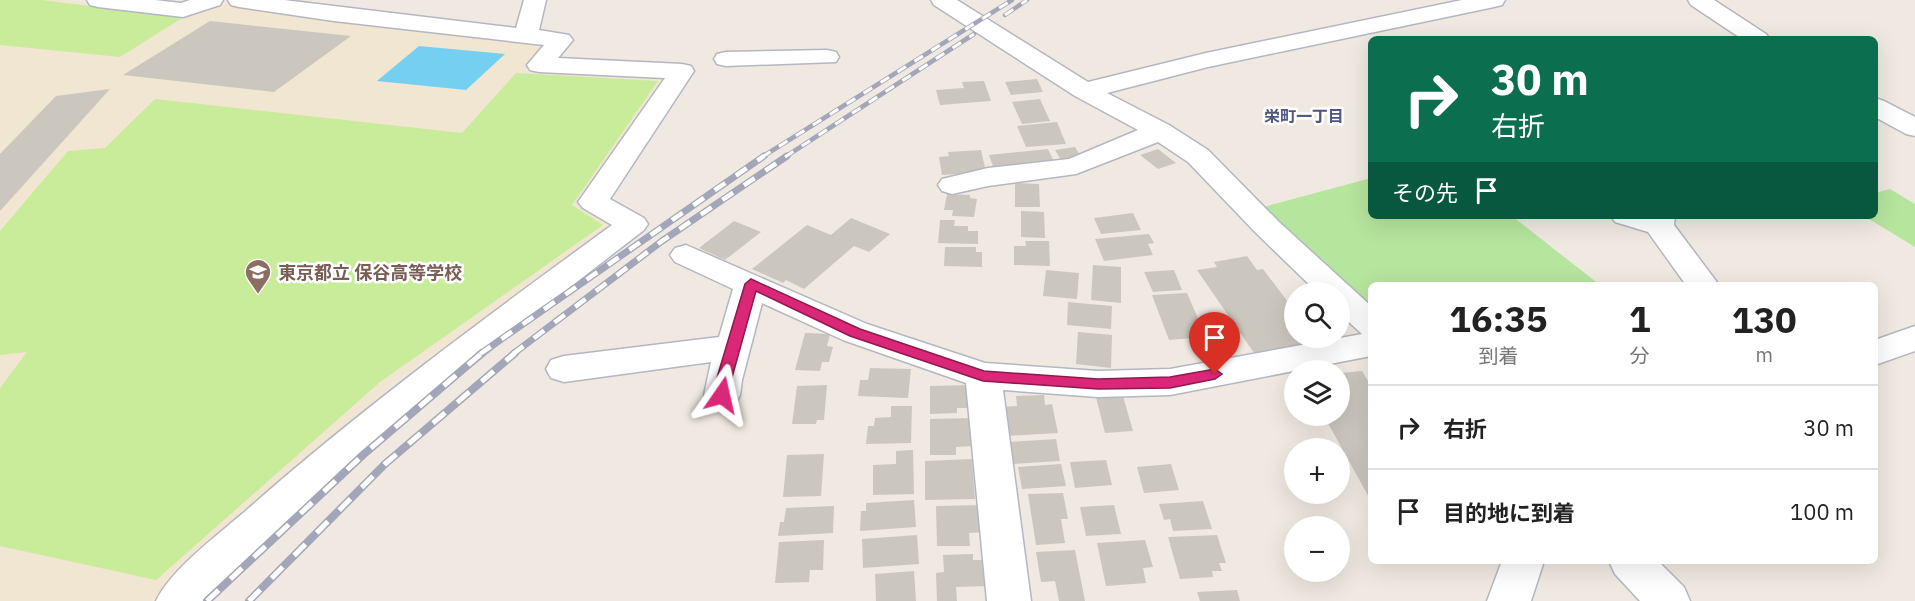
<!DOCTYPE html>
<html lang="ja">
<head>
<meta charset="utf-8">
<style>
	:root { --surface:#fff; --page:#f6f6f6; --text:#222; --muted:#767676; --line:#e0e0e0 }
	body { margin:0; font-family:"IBM Plex Sans","Noto Sans JP",sans-serif; background:var(--page); color:var(--text); height:100vh; display:flex; flex-direction:column; font-size:22px; white-space:nowrap }
	* { box-sizing:border-box; margin:0 }
	p { font-size:20px; color:var(--muted) }
	.icon { flex:none; width:33px; height:33px; fill:none; stroke:currentColor; stroke-width:2; stroke-linecap:round; stroke-linejoin:round }
	.map { position:relative; flex:1; overflow:hidden }
	.panel { position:absolute; left:1368px; top:282px; width:510px; height:282px; display:flex; flex-direction:column; background:var(--surface); border-radius:9px; box-shadow:0 6px 24px #0002 }
	.panel>* { flex:none }
	.banner { position:absolute; left:1368px; top:36px; width:510px; height:183px; border-radius:9px; box-shadow:0 6px 24px #0002; background:#0b6e4f; color:#fff; overflow:hidden }
	.tools { position:absolute; left:1284px; top:282px; display:grid; gap:12px }
	.tools a { display:grid; place-items:center; width:66px; height:66px; border-radius:50%; background:var(--surface); box-shadow:0 6px 24px #0002; font-size:30px }
	.pin { position:absolute; display:grid; place-items:center; width:51px; height:51px; color:#fff; margin:-62px -26px; border-radius:50% 50% 50% 0; rotate:-45deg; box-shadow:0 0 6px #0007 }
	.pin .icon { rotate:45deg }
	.me { position:absolute; width:66px; margin:-33px; rotate:11deg; stroke-linejoin:round; filter:drop-shadow(0 0 4px #0008) }
	.turn { display:flex; align-items:center; gap:21px; height:126px; padding:0 24px; font-size:27px }
	.turn .icon { width:78px; height:78px; stroke-width:2.5 }
	.turn b { display:block; font-size:42px; line-height:51px }
	.then { display:flex; align-items:center; height:57px; padding:0 24px; background:#0003; gap:12px; font-size:22px }
	.eta { display:flex; justify-content:space-evenly; align-items:center; height:102px; text-align:center }
	.eta b { font-size:36px; font-weight:700; line-height:42px }
	ul { padding:0; list-style:none }
	li { display:flex; align-items:center; gap:18px; height:84px; padding:0 24px; border-top:2px solid var(--line) }
	li div { flex:1 }
	li b { display:block; font-size:22px }
	li em { font-style:normal }
	.map>svg:first-child { display:block }
</style>
</head>
<body>
<div class="map">
<svg width="1915" height="601" viewBox="0 0 1915 601">
	<rect width="100%" height="100%" fill="#efe9e1"/>
	<polygon fill="#f0e6d1" points="0,0 65,0 185,15 226,4 518,41 548,43 524,71 670,75 583,204 617,223 391,385 151,601 0,601"/>
	<g fill="#b6e59e">
		<polygon points="1371,178 1371,216 1512,216 1600,285 1371,285 1371,308 1260,208"/>
		<polygon points="1890,189 1915,204 1915,247 1864,216 1875,216 1875,193"/>
	</g>
	<g fill="#c9ec9a">
		<polygon points="0,0 42,0 182,18 120,57 0,45"/>
		<polygon points="516,73 658,81 572,205 603,225 380,382 156,580 0,546 0,388 27,352 0,355 0,231 68,151 105,148 155,99 462,133"/>
	</g>
	<polygon fill="#75cff0" points="419,46 505,54 466,90 377,81"/>
	<g fill="#cbc7bf">
		<polygon points="210,21 351,36 274,92 123,75"/>
		<polygon points="1037,79 1043,92 1011,95 1005,82"/>
		<polygon points="984,81 991,101 940,105 936,90 964,88 962,82"/>
		<polygon points="110,89 0,211 0,154 56,96"/>
		<polygon points="1040,99 1050,121 1022,124 1012,102"/>
		<polygon points="1057,122 1066,144 1026,147 1017,126"/>
		<polygon points="1075,147 1083,160 1063,163 1055,150"/>
		<polygon points="1048,149 1056,166 995,172 989,155"/>
		<polygon points="1158,149 1176,163 1158,169 1140,155"/>
		<polygon points="981,150 986,172 942,175 939,157 949,156 948,152"/>
		<polygon points="1015,183 1039,184 1040,207 1015,207"/>
		<polygon points="947,194 970,195 970,198 977,199 974,217 952,216 953,210 944,210"/>
		<polygon points="1021,211 1044,212 1045,238 1021,237"/>
		<polygon points="1133,213 1141,230 1101,234 1094,218"/>
		<polygon points="851,218 890,234 869,252 854,246 804,289 786,280 783,283 752,269 807,225 831,235"/>
		<polygon points="940,220 955,220 954,226 968,226 968,231 978,231 978,244 938,243"/>
		<polygon points="734,221 761,232 725,260 699,248"/>
		<polygon points="1149,234 1154,243 1148,244 1153,255 1104,261 1095,239"/>
		<polygon points="1025,241 1049,241 1050,266 1014,265 1014,246 1026,246"/>
		<polygon points="945,247 976,247 976,252 982,252 982,267 944,266"/>
		<polygon points="1247,256 1257,270 1263,269 1294,310 1294,338 1306,338 1313,347 1277,354 1273,349 1254,353 1197,270 1217,267 1214,262"/>
		<polygon points="1093,265 1121,267 1121,303 1091,300"/>
		<polygon points="1046,270 1079,273 1077,299 1043,296"/>
		<polygon points="1174,270 1182,290 1153,292 1144,272"/>
		<polygon points="1187,293 1206,337 1169,340 1152,295"/>
		<polygon points="1068,302 1112,306 1111,329 1067,325"/>
		<polygon points="1078,332 1112,335 1111,368 1076,364"/>
		<polygon points="805,333 830,334 827,346 833,347 829,362 822,362 820,371 795,370"/>
		<polygon points="870,368 911,369 908,398 858,396 860,380 868,380"/>
		<polygon points="1362,371 1371,386 1371,501 1324,416 1340,416 1340,373"/>
		<polygon points="827,385 824,420 817,420 816,424 792,424 797,386"/>
		<polygon points="971,385 972,408 957,408 957,413 930,414 930,386"/>
		<polygon points="1044,395 1045,405 1052,404 1058,433 1006,436 1002,407 1017,406 1016,396"/>
		<polygon points="1123,396 1133,431 1105,433 1096,397"/>
		<polygon points="891,406 912,406 911,443 866,444 868,426 874,426 875,418 891,417"/>
		<polygon points="971,418 973,446 956,447 956,455 930,455 930,419"/>
		<polygon points="1056,439 1060,461 1012,464 1009,442"/>
		<polygon points="913,450 914,494 873,495 873,465 896,464 896,451"/>
		<polygon points="824,454 821,496 783,497 787,455"/>
		<polygon points="972,459 975,499 925,500 925,461"/>
		<polygon points="1106,460 1112,485 1075,488 1070,462"/>
		<polygon points="1061,464 1066,486 1022,489 1018,467"/>
		<polygon points="1171,464 1179,490 1144,493 1137,467"/>
		<polygon points="1063,493 1068,519 1061,519 1065,543 1036,545 1028,494"/>
		<polygon points="914,500 916,527 860,531 861,511 866,511 866,503"/>
		<polygon points="1203,501 1212,529 1173,531 1170,519 1164,520 1159,504"/>
		<polygon points="984,505 986,532 969,533 970,546 937,546 936,506"/>
		<polygon points="1114,505 1121,534 1086,536 1080,507"/>
		<polygon points="834,506 833,533 778,536 780,522 784,522 786,508"/>
		<polygon points="917,535 919,564 863,568 862,539"/>
		<polygon points="1217,535 1226,563 1219,563 1222,571 1212,571 1213,577 1180,579 1168,537"/>
		<polygon points="824,540 823,570 810,570 809,582 775,583 779,542"/>
		<polygon points="1145,540 1153,567 1143,568 1146,583 1106,586 1097,543"/>
		<polygon points="1075,550 1085,601 1059,601 1055,581 1041,582 1036,552"/>
		<polygon points="973,554 973,560 986,560 988,586 956,587 957,601 937,601 936,573 944,572 943,555"/>
		<polygon points="914,571 916,601 876,601 875,574"/>
		<polygon points="1237,590 1240,601 1200,601 1197,592"/>
	</g>
	<g fill="none" stroke-linecap="round" stroke-linejoin="round">
		<g stroke="#b4b7c1" stroke-width="3">
			<g id="minor">
				<polygon points="87,0 155,0 181,3 190,0 223,0 220,5 183,17 98,7 90,5"/>
				<path d="M228,0H284L516,28L524,0H546L539,30L569,35L573,40L558,58L682,64L691,66L694,71L610,199L644,218L648,224L644,230C492,347 341,464 207,601H156C170,571 216,536 242,514C359,410 486,317 612,225L583,208L578,202L665,78L539,72L530,70L527,65L544,45L334,21L239,7L231,5Z"/>
				<polygon points="931,0 957,0 1088,82 1206,53 1462,0 1505,0 1502,5 1494,7 1208,67 1107,93 1169,125 1208,150 1279,222 1371,306 1371,356 1170,395 1098,397 1003,390 1031,601 987,601 966,383 843,340 762,303 742,380 740,395 735,404 722,408 709,404 704,395 711,362 564,382 551,378 546,369 551,360 564,356 719,337 733,289 675,262 670,255 675,248 686,245 867,324 985,363 1098,371 1170,369 1362,334 1340,314 1340,292 1317,292 1257,234 1188,162 1158,142 1076,174 988,186 952,194 942,191 938,185 942,179 988,168 1069,159 1138,130 1075,96 934,5"/>
				<polygon points="1688,0 1714,0 1766,34 1770,39 1742,39 1691,5"/>
				<polygon points="827,50 836,52 839,57 836,62 726,66 717,64 714,59 717,54 726,52"/>
				<polygon points="1875,98 1884,101 1915,117 1915,136 1906,134 1875,117"/>
				<polygon points="1611,216 1675,216 1674,225 1719,285 1686,285 1648,232 1615,222"/>
				<polygon points="1915,326 1915,351 1875,365 1875,340"/>
				<polygon points="1502,561 1544,561 1531,601 1487,601"/>
				<polygon points="1609,561 1658,561 1684,587 1690,601 1640,601 1615,574"/>
			</g>
		</g>
		<use href="#minor" fill="#fff" fill-rule="evenodd"/>
		<g stroke="#a3a6b8" stroke-width="4.5">
			<g id="rail-far2">
				<polyline points="1005,15 1027,0"/>
				<polyline points="762,157 1012,0"/>
				<polyline points="785,157 974,34"/>
			</g>
		</g>
		<g stroke="#a3a6b8" stroke-width="7">
			<g id="rail-far1">
				<polyline points="480,354 764,156"/>
				<polyline points="513,354 662,241 787,156"/>
			</g>
		</g>
		<g stroke="#a3a6b8" stroke-width="8">
			<g id="rail">
				<polyline points="207,601 364,454 482,353"/>
				<polyline points="249,601 385,464 515,353"/>
			</g>
		</g>
		<use href="#rail-far2" stroke="#fff" stroke-width="3" stroke-dasharray="10" stroke-linecap="butt"/>
		<use href="#rail-far1" stroke="#fff" stroke-width="4.5" stroke-dasharray="13" stroke-linecap="butt"/>
		<use href="#rail" stroke="#fff" stroke-width="5" stroke-dasharray="16" stroke-linecap="butt"/>
	</g>
	<polygon fill="#db2777" stroke="#8e194d" stroke-width="1.5" points="751,279 860,329 984,371 1098,379 1170,377 1215,369 1222,374 1215,379 1170,388 1098,389 983,381 850,336 756,291 731,381 727,399 717,399 714,395 716,381 745,284"/>
	<defs>
		<g id="school-pin" transform="scale(1.35)"><path d="M0 17L-7.5 6A9.5 9.5 0 1 1 7.5 6Z" fill="#8d6e63" stroke="#fff"/><path d="M0-5L7-2L0 1L-7-2ZM-4 1L0 2.5L4 1V4Q0 6-4 4Z" fill="#fff"/></g>
	</defs>
	<g fill-rule="evenodd">
		<use href="#school-pin" x="258" y="272"/>
	</g>
	<g text-anchor="middle" dominant-baseline="central" stroke-width="5" stroke-linejoin="round" paint-order="stroke">
		<g font-size="16" font-weight="bold" fill="#4d5680" stroke="#fff">
			<text x="1304" y="116">栄町一丁目</text>
		</g>
		<g font-size="18" font-weight="bold" fill="#785e54" stroke="#fff" text-anchor="start">
			<text x="278" y="272">東京都立 保谷高等学校</text>
		</g>
	</g>
</svg>
<div class="tools">
<a><svg class="icon" aria-label="search" viewBox="0 0 24 24"><circle cx="10" cy="10" r="6"/><path d="M15 15l6 6"/></svg></a>
<a><svg class="icon" aria-label="layers" viewBox="0 0 24 24"><path d="M12 4l9 5-9 5-9-5zM3 14l9 5 9-5"/></svg></a>
<a>+</a>
<a>−</a>
</div>
<div class="pin" style="left:1215px;top:374px;background:#d93025"><svg class="icon" aria-label="arrive" viewBox="0 0 24 24"><path d="M6 21V4h12l-3 4 3 4H6"/></svg></div>
<svg class="me" style="left:722px;top:395px" viewBox="-20 -20 40 40"><path d="M0-17L14 15 0 8-14 15z" fill="#db2777" stroke="#fff" stroke-width="4"/></svg>
<div class="banner">
<div class="turn"><svg class="icon" aria-label="right" viewBox="0 0 24 24"><path d="M7 20v-9h11M14 6l5 5-5 5"/></svg><div><b>30 m</b>右折</div></div>
<div class="then">その先<svg class="icon" aria-label="arrive" viewBox="0 0 24 24"><path d="M6 21V4h12l-3 4 3 4H6"/></svg></div>
</div>
<section class="panel">
<div class="eta">
<div><b>16:35</b><p>到着</p></div>
<div><b>1</b><p>分</p></div>
<div><b>130</b><p>m</p></div>
</div>
<ul>
<li><svg class="icon" aria-label="right" viewBox="0 0 24 24"><path d="M7 20v-9h11M14 6l5 5-5 5"/></svg><div><b>右折</b></div><em>30 m</em></li>
<li><svg class="icon" aria-label="arrive" viewBox="0 0 24 24"><path d="M6 21V4h12l-3 4 3 4H6"/></svg><div><b>目的地に到着</b></div><em>100 m</em></li>
</ul>
</section>
</div>
</body>
</html>
